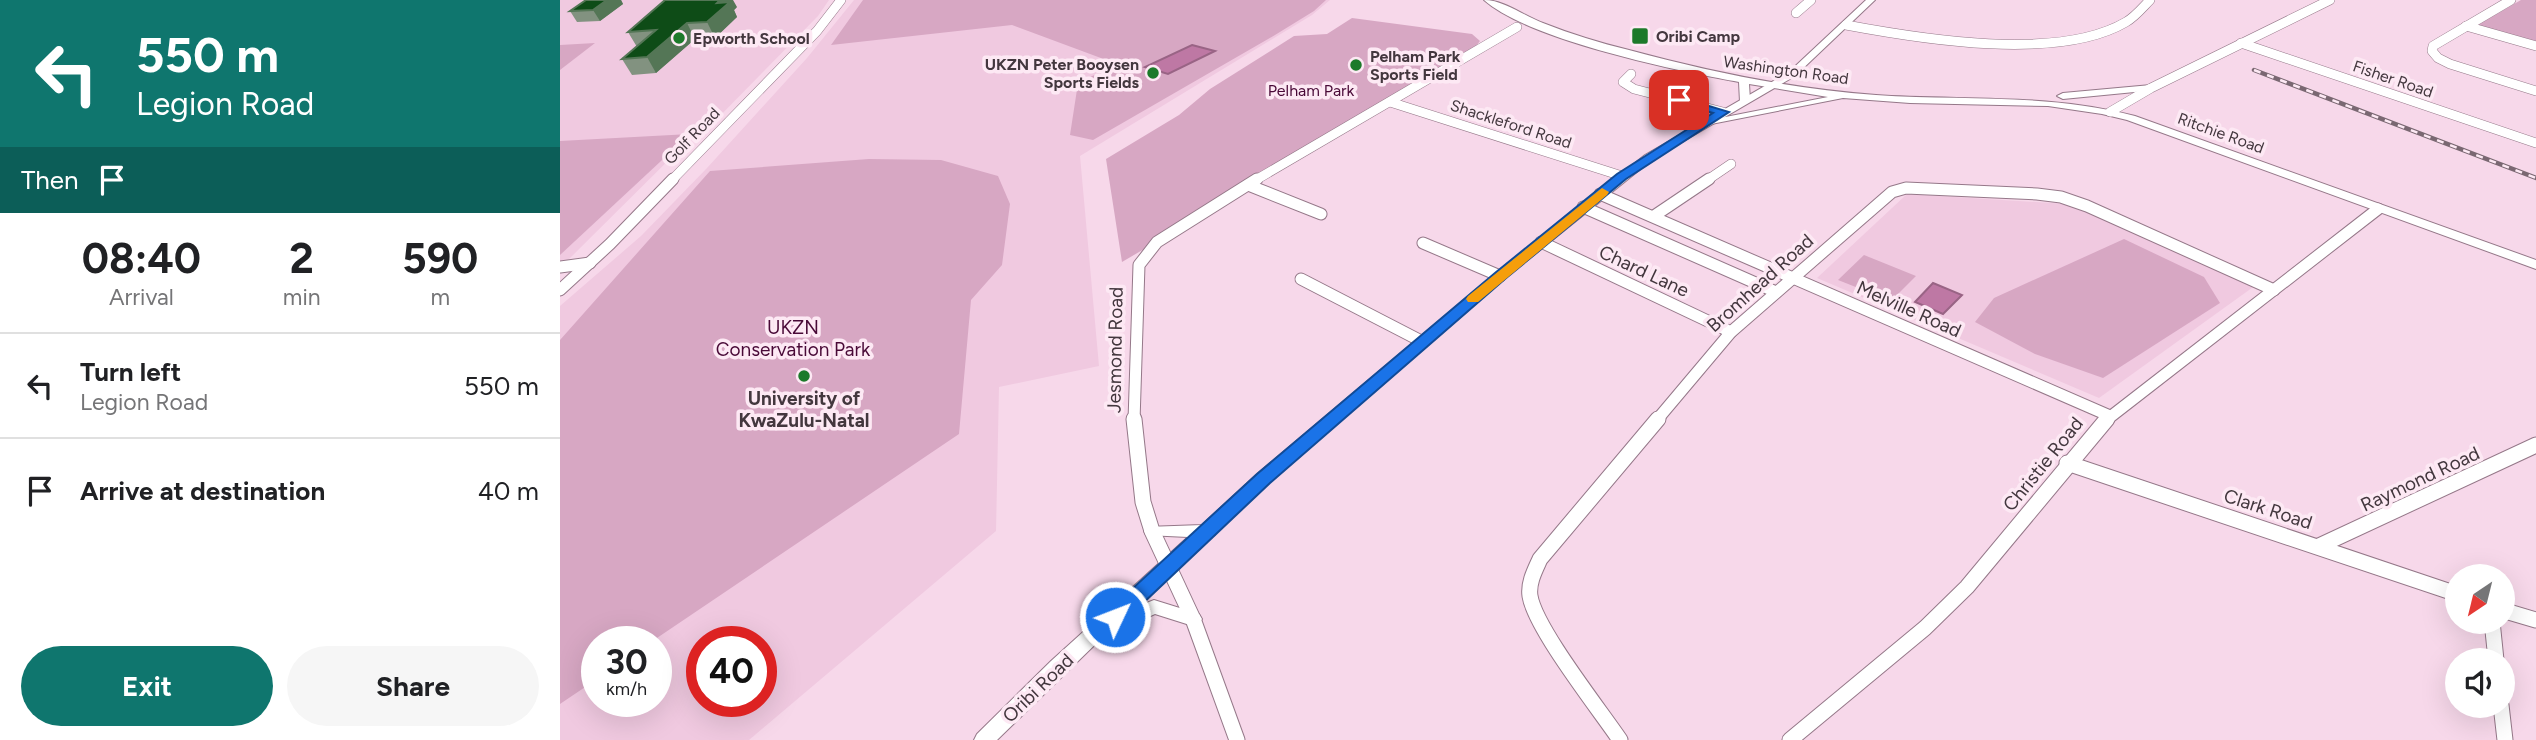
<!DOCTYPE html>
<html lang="en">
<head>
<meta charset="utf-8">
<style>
	:root { --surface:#fff; --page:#f6f6f6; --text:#202124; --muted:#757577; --line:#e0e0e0; --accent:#0f766e }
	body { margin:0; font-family:Figtree,sans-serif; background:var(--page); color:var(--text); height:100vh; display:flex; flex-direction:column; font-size:26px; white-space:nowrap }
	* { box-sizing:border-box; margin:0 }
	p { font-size:23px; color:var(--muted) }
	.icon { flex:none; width:38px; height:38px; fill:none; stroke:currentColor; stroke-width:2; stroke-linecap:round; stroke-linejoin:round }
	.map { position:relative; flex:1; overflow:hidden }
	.sheet { display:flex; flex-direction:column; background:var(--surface); width:560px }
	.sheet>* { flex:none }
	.guide { background:#0f766e; color:#fff; overflow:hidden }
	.needle { width:46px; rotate:215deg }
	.tools { position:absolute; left:1885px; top:564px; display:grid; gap:14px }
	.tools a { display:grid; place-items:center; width:70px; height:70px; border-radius:50%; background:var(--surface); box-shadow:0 7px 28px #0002; font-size:35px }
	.speed { position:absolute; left:21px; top:626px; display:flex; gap:14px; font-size:35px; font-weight:700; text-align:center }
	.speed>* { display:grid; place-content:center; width:91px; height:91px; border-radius:50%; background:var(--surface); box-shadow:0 7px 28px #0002; line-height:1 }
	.speed small { font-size:18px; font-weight:400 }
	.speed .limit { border:10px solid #d22; background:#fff; color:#111 }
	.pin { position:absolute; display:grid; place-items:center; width:60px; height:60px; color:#fff; margin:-30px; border-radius:14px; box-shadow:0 4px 10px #0006 }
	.me { position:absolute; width:77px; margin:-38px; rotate:47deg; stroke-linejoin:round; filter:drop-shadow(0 0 5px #0008) }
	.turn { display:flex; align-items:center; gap:24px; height:147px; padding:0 21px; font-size:32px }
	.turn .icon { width:91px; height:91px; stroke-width:2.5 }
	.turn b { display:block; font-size:49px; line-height:60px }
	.then { display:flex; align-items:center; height:66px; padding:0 21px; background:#0003; gap:14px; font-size:26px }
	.eta { display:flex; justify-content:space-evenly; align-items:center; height:119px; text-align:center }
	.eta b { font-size:42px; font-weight:700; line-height:49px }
	.primary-button { display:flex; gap:14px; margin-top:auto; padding:14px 21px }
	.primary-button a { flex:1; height:80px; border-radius:42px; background:var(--accent); color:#fff; font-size:28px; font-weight:700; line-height:80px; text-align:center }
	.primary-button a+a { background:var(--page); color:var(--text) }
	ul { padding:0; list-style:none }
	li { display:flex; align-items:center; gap:21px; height:105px; padding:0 21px; border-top:2px solid var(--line) }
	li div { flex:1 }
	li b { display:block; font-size:26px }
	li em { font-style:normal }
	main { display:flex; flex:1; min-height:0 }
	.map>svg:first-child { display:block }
</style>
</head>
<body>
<main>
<section class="sheet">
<div class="guide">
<div class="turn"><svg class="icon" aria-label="left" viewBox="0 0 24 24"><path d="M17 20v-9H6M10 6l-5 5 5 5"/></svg><div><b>550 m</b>Legion Road</div></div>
<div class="then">Then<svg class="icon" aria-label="arrive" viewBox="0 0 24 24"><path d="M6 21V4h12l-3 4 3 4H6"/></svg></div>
</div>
<div class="eta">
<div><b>08:40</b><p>Arrival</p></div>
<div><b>2</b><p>min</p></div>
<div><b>590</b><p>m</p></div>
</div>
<ul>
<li><svg class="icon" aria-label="left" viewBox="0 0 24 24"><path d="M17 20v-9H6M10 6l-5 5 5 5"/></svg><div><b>Turn left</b><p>Legion Road</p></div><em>550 m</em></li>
<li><svg class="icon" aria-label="arrive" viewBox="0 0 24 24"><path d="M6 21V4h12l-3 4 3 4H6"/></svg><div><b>Arrive at destination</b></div><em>40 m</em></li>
</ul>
<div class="primary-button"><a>Exit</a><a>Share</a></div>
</section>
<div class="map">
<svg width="1976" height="740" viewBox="0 0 1976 740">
	<rect width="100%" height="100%" fill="#f7d8ea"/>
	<g fill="#f0c9e0" fill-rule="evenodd">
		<polygon points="0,0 269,0 258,16 153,123 145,124 7,261 0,262"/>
		<path d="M294,0H770L752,15L520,156L539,366L439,387L436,531L189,740H0V306L81,236L147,168L247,58ZM37,642H96V702H37ZM142,642H201V702H142Z"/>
		<polygon points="1347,194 1507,204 1696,285 1539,398 1257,278"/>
	</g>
	<g fill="#d7a7c3">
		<polygon points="303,0 766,0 754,11 715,35 533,140 510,135 518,83 557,64 452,25 271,45"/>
		<polygon points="1961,0 1976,0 1976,44 1917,25"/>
		<polygon points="792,18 912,34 920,41 903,62 562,262 546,159 619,115 650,89 734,36 767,34"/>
		<polygon points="35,43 0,70 0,45"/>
		<polygon points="130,134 0,255 0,141"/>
		<polygon points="309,159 381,160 438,176 450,204 442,265 411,300 399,434 91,642 37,642 37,679 0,704 0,340 150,171"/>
		<polygon points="1564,239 1644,277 1660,303 1543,378 1475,354 1415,322 1434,298"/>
		<polygon points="1304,255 1356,276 1331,301 1278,280"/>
	</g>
	<g fill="#be78a4" stroke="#996485" stroke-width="2">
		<polygon points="632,45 655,51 608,74 585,67"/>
		<polygon points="1373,283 1402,295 1383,314 1355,302"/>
	</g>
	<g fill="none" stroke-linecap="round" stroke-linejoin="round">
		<g stroke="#957889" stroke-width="10">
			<g id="minor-far2">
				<polyline points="1951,0 1873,46 1872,51 1878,58 1890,64 1976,91"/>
				<polyline points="1236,13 1251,0"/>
				<path d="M1286,25C1361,39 1498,62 1566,22C1575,17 1583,7 1590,0"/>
				<polyline points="1906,26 1976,46"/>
				<polyline points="1681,43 1976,143"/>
				<polyline points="1071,74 1063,82 1074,89 1163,112"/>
				<polyline points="830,102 1062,176"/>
				<polyline points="1550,112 1591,88 1770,0"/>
				<polyline points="111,181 257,31 281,0"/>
				<polyline points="694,181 957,27"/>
				<polyline points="1146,181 1171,164"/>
			</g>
		</g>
		<g stroke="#957889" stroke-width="13">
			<g id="minor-far1">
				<polyline points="688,185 761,214"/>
				<polyline points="1040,194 1550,416"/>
				<polyline points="1023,207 1216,292"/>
				<polyline points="1094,216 1149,179"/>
				<polyline points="981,242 1171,332"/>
				<polyline points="863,243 940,276"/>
				<polyline points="0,267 30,263"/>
				<polyline points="741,279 863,342"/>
				<polyline points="0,290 50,244 113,179"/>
				<polyline points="574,421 579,265 597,242 697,179"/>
				<polyline points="1096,421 1171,332 1332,192 1346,188 1477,194 1501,197 1527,206 1714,290"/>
				<polyline points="1545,421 1818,209"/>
			</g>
		</g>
		<g stroke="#957889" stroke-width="17">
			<g id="minor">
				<polyline points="574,419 583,502 592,531 633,619 677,740"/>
				<polyline points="1507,463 1897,594"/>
				<polyline points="1759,546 1976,445"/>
				<polyline points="1942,610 1976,620"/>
				<polyline points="1932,621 1936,660"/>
				<polyline points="1941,705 1945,740"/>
				<path d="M1060,740C1039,709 975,628 970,596C968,583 975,570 980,559L1098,419"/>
				<polyline points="1230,740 1365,628 1407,587 1547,419"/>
			</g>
		</g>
		<g stroke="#957889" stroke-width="2">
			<polygon id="tertiary" points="1306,0 1315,0 1235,76 1093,159 944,279 709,482 657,530 655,535 650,537 574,608 594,600 639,614 642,619 639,624 633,626 595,614 559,630 549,631 437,740 414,740 417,734 491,661 628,537 586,535 584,531 586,527 642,525 697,474 936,273 1085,155 1229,72"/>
		</g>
		<g stroke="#957889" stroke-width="2">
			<g id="secondary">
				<path d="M924,0C944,0 964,16 983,23C1011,34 1040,43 1069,50C1150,72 1232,89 1316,95C1403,101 1489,93 1575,116L1976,260V269L1567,120L1542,114L1488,106L1350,103L1283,98L1141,126V122L1145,121L1268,97L1189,84L1190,100L1180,102L1179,82C1117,71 969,40 924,0Z"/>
				<polygon points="1591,85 1595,86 1595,90 1503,99 1497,96 1503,93"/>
			</g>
		</g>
		<use href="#minor-far2" stroke="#fff" stroke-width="9"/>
		<use href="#minor-far1" stroke="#fff" stroke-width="11"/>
		<use href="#minor" stroke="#fff" stroke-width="15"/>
		<use href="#tertiary" fill="#fff" fill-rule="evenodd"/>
		<use href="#secondary" fill="#fff" fill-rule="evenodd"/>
		<g stroke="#7a6872" stroke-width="4.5">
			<polyline id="rail" points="1694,70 1976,178"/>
		</g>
		<use href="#rail" stroke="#fde9f4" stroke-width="2.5" stroke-dasharray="7" stroke-linecap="butt"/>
	</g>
	<g fill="#829280">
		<polygon points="26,0 61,0 63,4 40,21 17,22 10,11"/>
		<polygon points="177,7 174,10 177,17 155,38 135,39 96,73 72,75 62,59 77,47 68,32"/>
	</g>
	<g fill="#547656">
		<polygon points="47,0 61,0 63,4 40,21 33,10"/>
		<polygon points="160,0 173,0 177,7 174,10 177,17 155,38 147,22 157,3"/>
		<polygon points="127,23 135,39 96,73 87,57"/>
	</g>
	<g fill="#0e4c17" stroke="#547656" stroke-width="2">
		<polygon points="26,0 47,0 33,10 10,11"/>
		<polygon points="105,0 160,0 157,3 170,2 147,22 127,23 87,57 62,59 96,30 68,32"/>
	</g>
	<polygon fill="#1a73e8" stroke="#114b97" stroke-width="2" points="1119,97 1169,112 1066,179 945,279 710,483 562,623 555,625 548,623 545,617 548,611 697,474 935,273 1057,174 1153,113 1115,103 1115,98"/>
	<polygon fill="#f59e0b" points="1042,188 1049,192 1047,195 918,302 908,302 906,299 908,296"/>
	<g fill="#1c7a2a" stroke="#fde9f4" stroke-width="2.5">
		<rect x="1071" y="27" width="18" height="18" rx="3.5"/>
		<circle cx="119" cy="38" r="7"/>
		<circle cx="796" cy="65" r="7"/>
		<circle cx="593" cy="73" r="7"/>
		<circle cx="244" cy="376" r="7"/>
	</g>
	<g text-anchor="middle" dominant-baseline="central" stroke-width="7" stroke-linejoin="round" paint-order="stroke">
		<g font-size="16" font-weight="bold" fill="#43373e" stroke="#fde9f4" text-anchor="start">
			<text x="1096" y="36">Oribi Camp</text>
			<text x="133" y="38">Epworth School</text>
			<text x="810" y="56">Pelham Park<tspan x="810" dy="18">Sports Field</tspan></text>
			<text x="579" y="64" text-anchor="end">UKZN Peter Booysen<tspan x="579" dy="18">Sports Fields</tspan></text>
		</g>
		<g font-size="16" fill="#43373e" stroke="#fde9f4">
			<text transform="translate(1226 70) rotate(8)">Washington Road</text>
			<text transform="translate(1833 79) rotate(19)">Fisher Road</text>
			<text transform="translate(951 124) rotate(18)">Shackleford Road</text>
			<text transform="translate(1661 133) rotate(20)">Ritchie Road</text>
			<text transform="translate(132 136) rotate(-46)">Golf Road</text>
		</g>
		<g font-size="16" fill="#490937" stroke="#fde9f4">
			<text x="751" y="90">Pelham Park</text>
		</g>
		<g font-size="19" fill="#43373e" stroke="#fde9f4">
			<text transform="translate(1084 271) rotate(25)">Chard Lane</text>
			<text transform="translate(1200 283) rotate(-42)">Bromhead Road</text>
			<text transform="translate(1349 309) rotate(24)">Melville Road</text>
			<text transform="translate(555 350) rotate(-89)">Jesmond Road</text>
			<text transform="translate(1483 464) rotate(-51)">Christie Road</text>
			<text transform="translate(1860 479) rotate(-25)">Raymond Road</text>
			<text transform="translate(1708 509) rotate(18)">Clark Road</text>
			<text transform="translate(478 688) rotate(-44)">Oribi Road</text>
		</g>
		<g font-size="19" fill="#490937" stroke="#fde9f4">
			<text x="233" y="327">UKZN<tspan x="233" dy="22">Conservation Park</tspan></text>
		</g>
		<g font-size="19" font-weight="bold" fill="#43373e" stroke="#fde9f4">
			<text x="244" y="398">University of<tspan x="244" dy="22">KwaZulu-Natal</tspan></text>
		</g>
	</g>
</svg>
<div class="tools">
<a><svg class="needle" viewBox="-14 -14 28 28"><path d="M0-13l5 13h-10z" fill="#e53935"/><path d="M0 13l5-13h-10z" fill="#757577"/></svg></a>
<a><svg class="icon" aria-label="sound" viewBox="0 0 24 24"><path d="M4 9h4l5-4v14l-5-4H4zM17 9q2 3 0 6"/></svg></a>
</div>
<div class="speed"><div>30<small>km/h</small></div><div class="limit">40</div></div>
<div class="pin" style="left:1119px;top:100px;background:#d93025"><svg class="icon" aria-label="arrive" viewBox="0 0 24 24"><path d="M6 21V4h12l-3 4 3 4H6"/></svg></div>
<svg class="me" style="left:555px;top:617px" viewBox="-20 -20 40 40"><circle r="17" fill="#1a73e8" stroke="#fff" stroke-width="3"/><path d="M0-11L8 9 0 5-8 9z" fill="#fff"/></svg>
</div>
</main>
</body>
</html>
